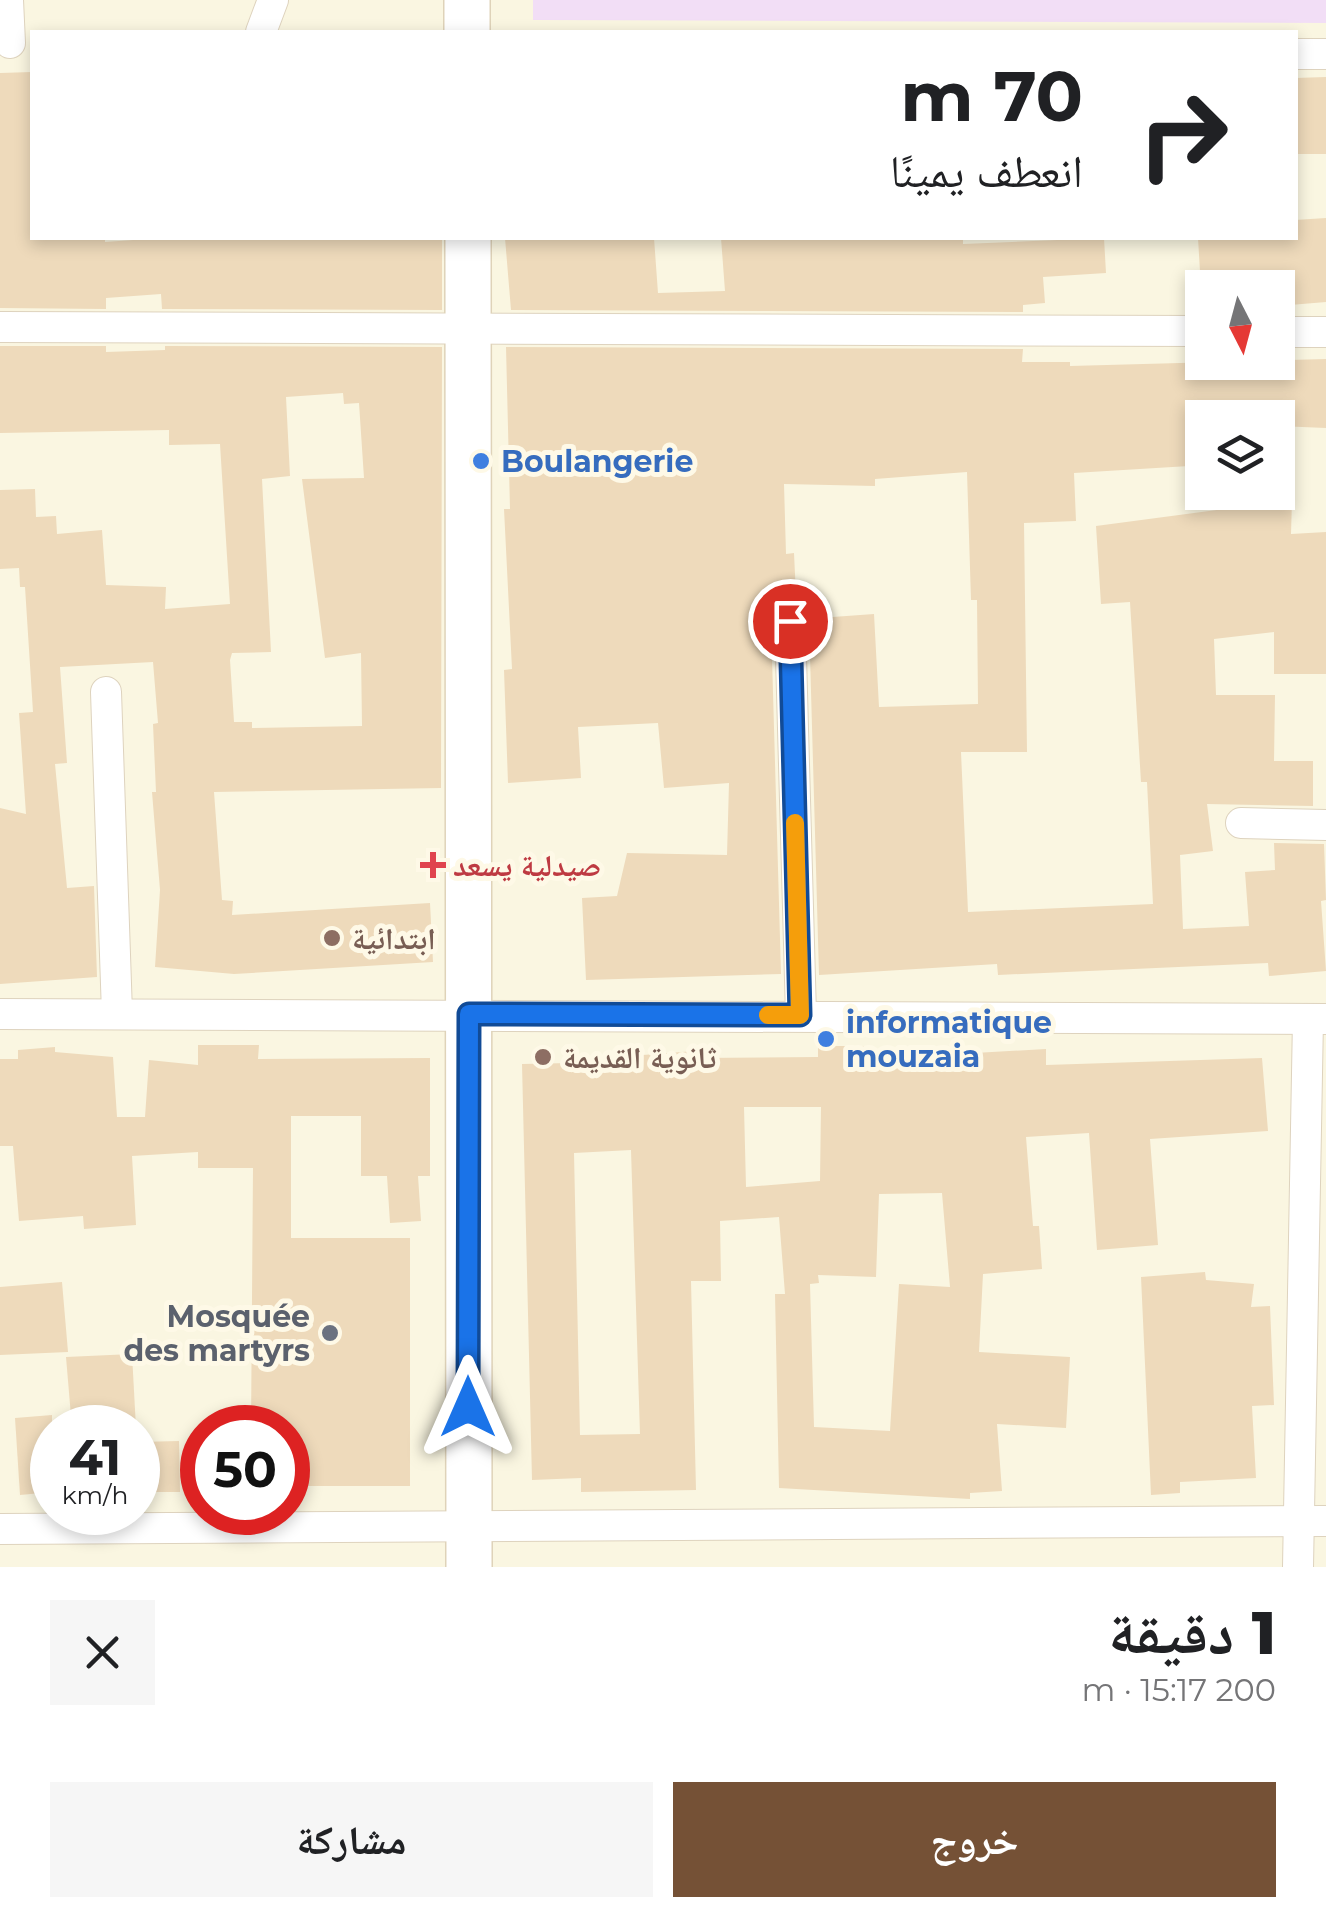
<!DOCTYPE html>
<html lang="ar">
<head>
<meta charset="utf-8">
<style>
	:root { --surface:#fff; --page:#f6f6f6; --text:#202124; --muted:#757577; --accent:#755136 }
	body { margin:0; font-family:Montserrat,"Noto Naskh Arabic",sans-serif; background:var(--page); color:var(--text); direction:rtl; height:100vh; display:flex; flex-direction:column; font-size:38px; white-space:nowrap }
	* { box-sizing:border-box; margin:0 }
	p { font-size:32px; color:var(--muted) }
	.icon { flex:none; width:55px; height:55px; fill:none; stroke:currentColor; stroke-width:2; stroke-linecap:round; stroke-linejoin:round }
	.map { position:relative; height:1567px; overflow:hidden; direction:ltr }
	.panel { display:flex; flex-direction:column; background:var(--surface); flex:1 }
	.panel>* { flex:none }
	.hud { position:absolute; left:30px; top:30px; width:1268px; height:210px; border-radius:0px; box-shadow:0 5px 15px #0003; direction:rtl; background:#fff; color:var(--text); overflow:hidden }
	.needle { width:65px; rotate:174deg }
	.fabs { position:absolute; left:1185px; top:270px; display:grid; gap:20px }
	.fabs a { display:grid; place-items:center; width:110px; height:110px; border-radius:0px; background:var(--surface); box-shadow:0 5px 15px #0003; font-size:50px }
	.speed { position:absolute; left:30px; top:1405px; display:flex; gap:20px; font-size:50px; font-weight:700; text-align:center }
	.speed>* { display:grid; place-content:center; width:130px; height:130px; border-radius:50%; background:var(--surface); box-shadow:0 5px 15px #0003; line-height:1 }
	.speed small { font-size:25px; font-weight:400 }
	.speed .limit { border:15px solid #d22; background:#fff; color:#111 }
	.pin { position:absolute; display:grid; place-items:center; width:85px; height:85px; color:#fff; margin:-42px; border:5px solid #fff; border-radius:50%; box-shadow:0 2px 10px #0007 }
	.me { position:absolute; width:110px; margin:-55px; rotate:0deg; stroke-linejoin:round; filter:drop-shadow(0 0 8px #0008) }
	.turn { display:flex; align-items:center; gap:35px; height:210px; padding:0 50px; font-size:45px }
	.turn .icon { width:130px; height:130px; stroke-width:2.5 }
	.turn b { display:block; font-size:70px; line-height:85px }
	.round { display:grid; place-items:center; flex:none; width:105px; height:105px; border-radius:0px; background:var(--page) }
	.headline { display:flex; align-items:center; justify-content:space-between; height:170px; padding:0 50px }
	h1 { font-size:60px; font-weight:800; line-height:75px }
	.button { display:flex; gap:20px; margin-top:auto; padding:20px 50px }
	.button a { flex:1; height:115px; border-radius:0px; background:var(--accent); color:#fff; font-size:40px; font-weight:800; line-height:115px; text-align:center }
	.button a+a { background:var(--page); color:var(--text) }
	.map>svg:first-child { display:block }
</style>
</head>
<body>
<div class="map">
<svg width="1326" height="1567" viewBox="0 0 1326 1567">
	<rect width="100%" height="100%" fill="#faf6e1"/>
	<polygon fill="#f2def6" points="533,0 1326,0 1326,23 533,20"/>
	<g fill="#eedabb" fill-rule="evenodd">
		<polygon points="32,72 32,238 105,239 105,242 161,238 442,238 442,310 162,309 161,294 106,298 106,309 0,308 0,73"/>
		<polygon points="1326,77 1326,154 1295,154 1295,78"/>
		<polygon points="1326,218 1326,302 1278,306 1278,288 1201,288 1198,238 1295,238 1295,220"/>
		<polygon points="505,238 654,238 658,293 725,291 721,238 963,238 963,244 1104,238 1106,273 1043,277 1045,303 1023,305 1023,312 511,310"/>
		<path d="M0,346H106V352L165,350V346L442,347L441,788L214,792L222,900L233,901L232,915L430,903L433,962L234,974L155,967L160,890L152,792H156L153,724L158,723L153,662L60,667L67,763L55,764L67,888L94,886L97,977L0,984V808L26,814L19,713L33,712L25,587H20L19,568L0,569V490L35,489L36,517L56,516L57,534L102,530L106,585L166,587L165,609L230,604L220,444L169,445V430L0,433ZM343,393L344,404L359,403L364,478L302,479L325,658L361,653L362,726L252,728V722H234L230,660L232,653L271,652L262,479L290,476L286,397Z"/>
		<path d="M506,347L1023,349L1022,362H1070V366L1326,359V428L1278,426V418H1250L1249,401L1186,404L1189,466L1074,473L1076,521L1024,523L1027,752H961L968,912L1153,904L1147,782H1141L1130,602L1101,604L1096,526L1292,500L1291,534L1326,532V674H1274V632L1214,639L1216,695H1275L1274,761H1313V806L1207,804L1213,851L1180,855L1183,929L1249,926L1245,872L1275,870L1274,843L1324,844L1326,900L1321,901L1326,971L1269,976L1268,963L998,975L997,964L819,975L809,620L805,610L790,602L779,606L771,622L781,974L586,980L582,898L617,896L627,853L727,855L729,783L664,788L658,723L578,727L581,778L508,783L504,670L512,669L504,509H510ZM967,472L971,600H977L978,704L879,707L874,614L819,618L817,595L796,596L794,553L786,554L784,484L875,486V479Z"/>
		<polygon points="198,1045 259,1045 258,1059 430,1058 430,1176 418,1176 421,1221 390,1223 387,1176 361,1176 361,1116 291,1116 291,1238 410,1238 410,1486 288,1486 288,1428 251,1428 253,1168 198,1168 198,1152 132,1156 136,1225 84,1229 83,1216 19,1221 13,1146 0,1146 0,1059 18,1059 18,1050 55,1047 55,1052 113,1057 117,1117 145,1117 149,1060 198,1065"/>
		<path d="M818,1046H865V1061L958,1060L957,1054L1046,1049V1065L1262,1058L1268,1131L1150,1139L1158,1245L1097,1250L1089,1133L1026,1137L1033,1226H1039L1042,1269L983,1274L979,1352L1070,1357L1066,1428L997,1424L1002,1491L970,1493V1499L779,1488L775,1294H785L779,1217L720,1221L721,1281H691L696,1490L581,1492V1478L532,1480L522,1064L618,1062L617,1057L695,1051L696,1058L818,1057ZM744,1107H821L820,1181L746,1187ZM631,1150L640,1434L580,1435L574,1153ZM942,1193L950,1287L899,1284L890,1431L814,1427L810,1284L819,1283L818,1275L876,1277L879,1194Z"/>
		<polygon points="1205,1272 1206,1280 1254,1284 1251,1307 1270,1306 1274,1405 1252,1406 1256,1478 1180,1482 1180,1493 1151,1495 1141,1277"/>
		<polygon points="62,1282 68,1352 0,1355 0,1287"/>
		<polygon points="132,1354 136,1428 72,1428 66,1357"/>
		<polygon points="52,1415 52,1492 20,1495 15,1418"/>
		<polygon points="179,1441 180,1492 144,1492 144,1484 138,1484 138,1442"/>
	</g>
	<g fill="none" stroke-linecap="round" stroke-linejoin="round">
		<g stroke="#ded3be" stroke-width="32">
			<g id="minor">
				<polyline points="8,0 10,43"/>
				<polyline points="261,32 273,0"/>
				<polyline points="1295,54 1326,54"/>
				<polyline points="0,327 1202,331"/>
				<polyline points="1278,332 1326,332"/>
				<polyline points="790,621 801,1015"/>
				<polyline points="106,692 117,1013"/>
				<polyline points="1241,823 1326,825"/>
				<polyline points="0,1014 1326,1019"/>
				<polyline points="0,1529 1326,1521"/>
				<polyline points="1298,1567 1308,1019"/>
			</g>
		</g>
		<g stroke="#dfd3b9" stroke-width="48">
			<g id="secondary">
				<polyline points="467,0 467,32"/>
				<polyline points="468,238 469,1567"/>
			</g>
		</g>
		<use href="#minor" stroke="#fff" stroke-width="30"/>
		<use href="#secondary" stroke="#fff" stroke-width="45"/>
	</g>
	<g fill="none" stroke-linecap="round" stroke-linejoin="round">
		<g stroke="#114b97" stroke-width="25">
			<polyline id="route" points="468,1407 469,1014 800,1015 790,621"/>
		</g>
		<use href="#route" stroke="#1a73e8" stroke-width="18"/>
		<polyline stroke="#f59e0b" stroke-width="18" points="768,1015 800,1015 795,823"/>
	</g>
	<g fill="#3f7fe0" stroke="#fef9e7" stroke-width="4">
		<circle cx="481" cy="461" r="10"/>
		<circle cx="826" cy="1039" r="10"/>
	</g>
	<path fill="#e0444e" stroke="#fef9e7" stroke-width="4" d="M428 850h10v10h10v10h-10v10h-10v-10h-10v-10h10z"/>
	<g fill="#8d6e63" stroke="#fef9e7" stroke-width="4">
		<circle cx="332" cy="938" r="10"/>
		<circle cx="543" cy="1057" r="10"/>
	</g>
	<circle fill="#6b7280" stroke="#fef9e7" stroke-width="4" cx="330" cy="1333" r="10"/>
	<g text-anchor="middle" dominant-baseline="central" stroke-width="10" stroke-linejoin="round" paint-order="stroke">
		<g font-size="30" font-weight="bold" fill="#366cbe" stroke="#fef9e7" text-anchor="start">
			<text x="501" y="461">Boulangerie</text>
			<text x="846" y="1022">informatique<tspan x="846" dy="34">mouzaia</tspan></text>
		</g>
		<g font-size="30" font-weight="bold" fill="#be3a42" stroke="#fef9e7" text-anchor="start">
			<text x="453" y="865">صيدلية يسعد</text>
		</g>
		<g font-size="30" font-weight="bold" fill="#785e54" stroke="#fef9e7" text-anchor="start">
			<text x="352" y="938">ابتدائية</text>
			<text x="563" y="1057">ثانوية القديمة</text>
		</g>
		<g font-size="30" font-weight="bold" fill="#5b616d" stroke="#fef9e7" text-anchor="end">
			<text x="310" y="1316">Mosquée<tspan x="310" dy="34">des martyrs</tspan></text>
		</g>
	</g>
</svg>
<div class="fabs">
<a><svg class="needle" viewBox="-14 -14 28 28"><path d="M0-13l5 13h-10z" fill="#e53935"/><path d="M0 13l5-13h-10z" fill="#757577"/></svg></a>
<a><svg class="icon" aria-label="layers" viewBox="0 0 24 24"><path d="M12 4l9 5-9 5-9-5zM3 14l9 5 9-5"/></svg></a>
</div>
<div class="speed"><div>41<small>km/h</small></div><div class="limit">50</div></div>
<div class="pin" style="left:790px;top:621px;background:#d93025"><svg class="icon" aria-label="arrive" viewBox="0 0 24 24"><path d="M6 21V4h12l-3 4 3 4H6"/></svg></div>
<svg class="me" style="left:468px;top:1407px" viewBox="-20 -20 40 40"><path d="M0-17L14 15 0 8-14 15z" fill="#1a73e8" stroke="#fff" stroke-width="4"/></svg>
<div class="hud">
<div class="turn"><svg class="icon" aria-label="right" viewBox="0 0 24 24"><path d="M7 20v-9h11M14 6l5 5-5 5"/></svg><div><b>70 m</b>انعطف يمينًا</div></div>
</div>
</div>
<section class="panel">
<div class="headline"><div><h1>1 دقيقة</h1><p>200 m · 15:17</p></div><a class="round"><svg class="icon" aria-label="close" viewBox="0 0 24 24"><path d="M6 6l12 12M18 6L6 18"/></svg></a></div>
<div class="button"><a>خروج</a><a>مشاركة</a></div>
</section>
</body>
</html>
